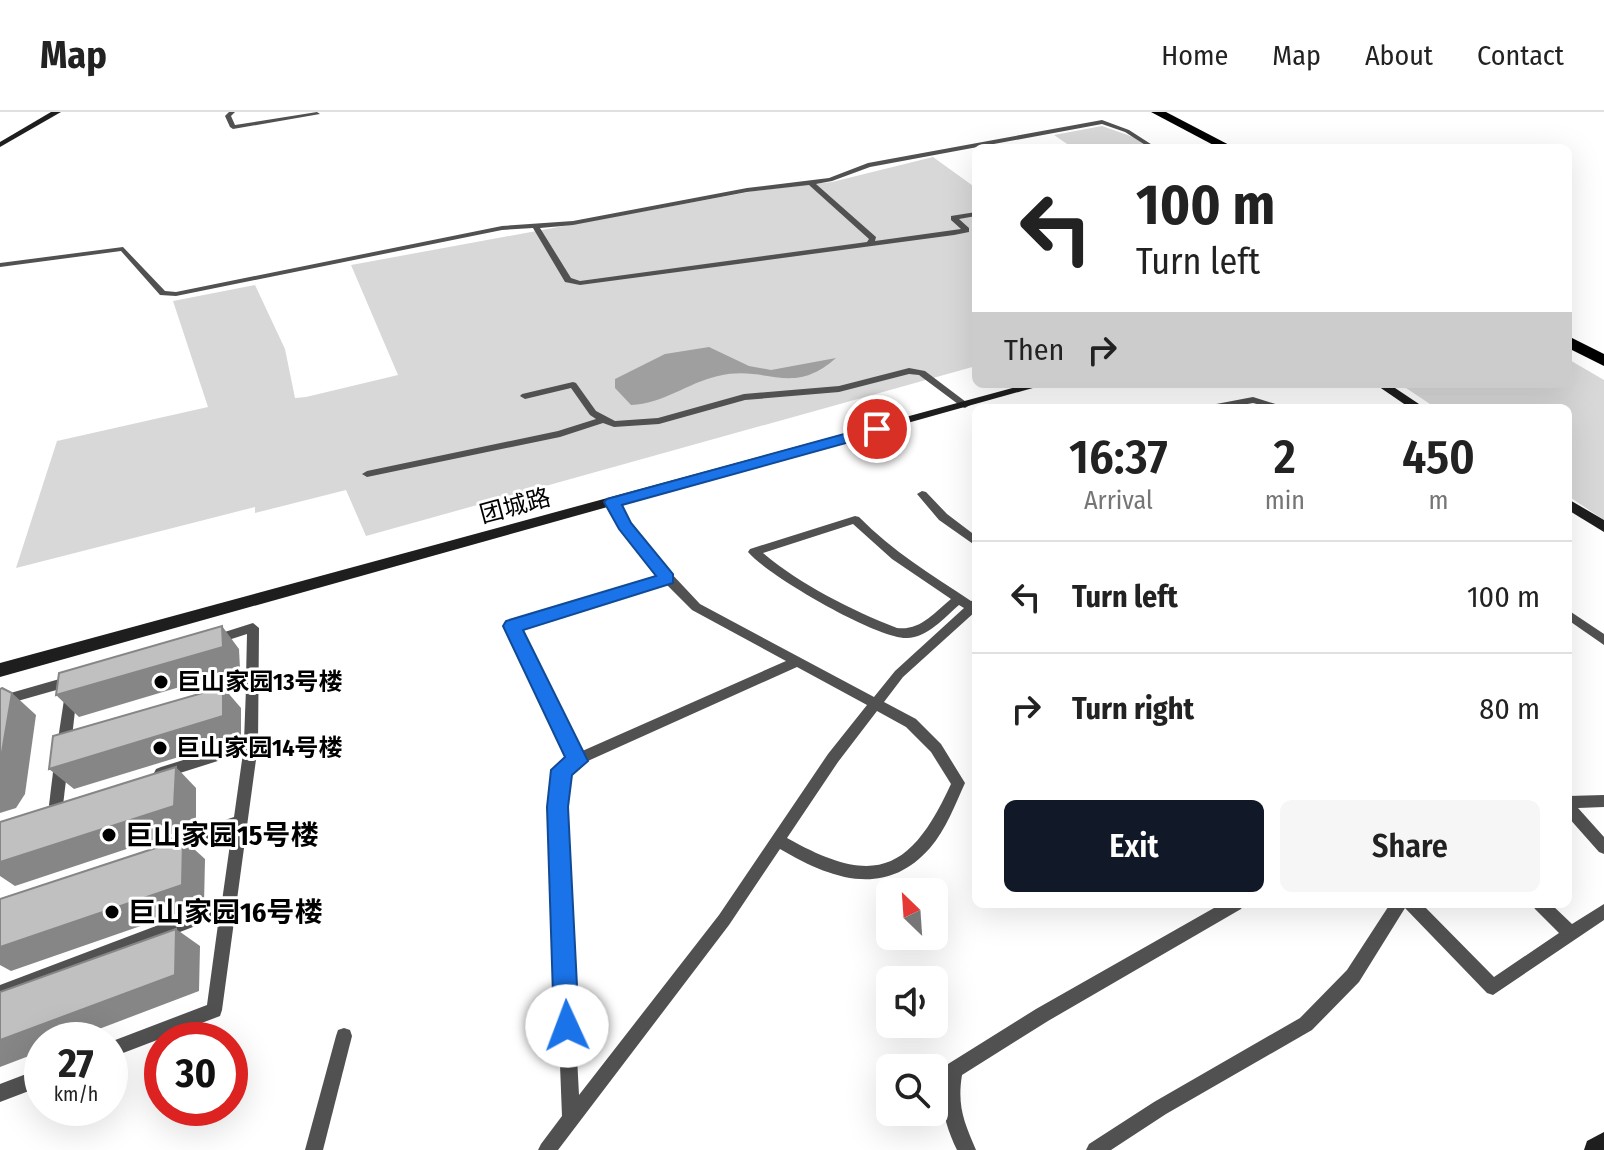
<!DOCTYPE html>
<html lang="en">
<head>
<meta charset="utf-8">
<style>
	:root { --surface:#fff; --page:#f6f6f6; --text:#222; --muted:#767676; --line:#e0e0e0; --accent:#111827 }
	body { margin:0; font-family:"Fira Sans Condensed","Noto Sans SC",sans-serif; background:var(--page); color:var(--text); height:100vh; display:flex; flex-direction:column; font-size:30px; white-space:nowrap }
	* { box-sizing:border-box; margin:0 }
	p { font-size:26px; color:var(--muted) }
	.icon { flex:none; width:44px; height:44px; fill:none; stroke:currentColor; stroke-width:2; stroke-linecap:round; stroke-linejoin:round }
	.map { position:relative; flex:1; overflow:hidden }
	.details { position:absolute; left:972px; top:292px; width:600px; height:504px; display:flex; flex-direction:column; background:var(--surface); border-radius:12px; box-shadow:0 8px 32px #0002 }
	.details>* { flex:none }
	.guide { position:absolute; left:972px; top:32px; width:600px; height:244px; border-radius:12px; box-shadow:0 8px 32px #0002; background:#fff; color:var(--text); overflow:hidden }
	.needle { width:52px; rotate:335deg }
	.buttons { position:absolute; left:876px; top:766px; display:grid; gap:16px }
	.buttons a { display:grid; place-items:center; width:72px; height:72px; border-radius:12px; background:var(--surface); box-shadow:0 8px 32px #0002; font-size:40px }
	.speed { position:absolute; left:24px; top:910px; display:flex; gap:16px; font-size:40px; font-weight:700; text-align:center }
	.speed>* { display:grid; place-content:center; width:104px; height:104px; border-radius:50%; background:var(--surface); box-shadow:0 8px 32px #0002; line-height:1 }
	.speed small { font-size:20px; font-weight:400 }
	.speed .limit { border:12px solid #d22; background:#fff; color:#111 }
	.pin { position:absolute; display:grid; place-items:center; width:68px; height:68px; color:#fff; margin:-34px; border:4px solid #fff; border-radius:50%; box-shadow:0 2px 8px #0007 }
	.me { position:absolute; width:88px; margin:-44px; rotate:358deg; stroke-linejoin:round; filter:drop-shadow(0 0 6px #0008) }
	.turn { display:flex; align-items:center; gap:28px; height:168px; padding:0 32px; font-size:36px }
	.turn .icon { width:104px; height:104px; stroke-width:2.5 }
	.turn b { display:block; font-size:56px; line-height:68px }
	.then { display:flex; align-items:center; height:76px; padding:0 32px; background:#0003; gap:16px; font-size:30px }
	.eta { display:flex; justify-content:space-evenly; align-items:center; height:136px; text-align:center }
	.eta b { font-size:48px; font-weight:600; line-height:56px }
	.cta { display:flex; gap:16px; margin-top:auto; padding:16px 32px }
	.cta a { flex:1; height:92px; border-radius:12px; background:var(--accent); color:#fff; font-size:32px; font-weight:600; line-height:92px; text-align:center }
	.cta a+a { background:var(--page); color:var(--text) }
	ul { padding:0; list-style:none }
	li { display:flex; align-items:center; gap:24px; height:112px; padding:0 32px; border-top:2px solid var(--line) }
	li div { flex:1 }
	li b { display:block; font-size:30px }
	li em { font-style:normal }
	header { display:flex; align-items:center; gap:48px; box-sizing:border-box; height:112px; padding:0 40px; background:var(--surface); border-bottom:2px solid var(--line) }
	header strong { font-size:38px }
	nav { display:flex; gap:44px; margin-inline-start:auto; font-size:28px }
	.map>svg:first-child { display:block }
</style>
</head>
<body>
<header>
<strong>Map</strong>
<nav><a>Home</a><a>Map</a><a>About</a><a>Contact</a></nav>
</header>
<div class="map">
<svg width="1604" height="1038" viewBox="0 0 1604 1038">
	<rect width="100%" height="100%" fill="#fff"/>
	<g fill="#d8d8d8">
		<polygon points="1102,14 1139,27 1151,36 1073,36 1054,23"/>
		<polygon points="933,45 976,76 976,254 366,424 346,378 255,401 255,395 16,456 57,329 208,295 173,189 255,173 285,237 295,286 306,285 398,263 351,153 754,79 832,70"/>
		<polygon points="1568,247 1604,268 1604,408 1568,384 1568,296 1436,296 1400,272 1568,272"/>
	</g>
	<path fill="#9f9f9f" d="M709,235L749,254L771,258L836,246C791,286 767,252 718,264C687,271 663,292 631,293L615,276V267L665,242Z"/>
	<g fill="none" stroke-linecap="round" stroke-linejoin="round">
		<g fill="#515151" fill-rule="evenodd">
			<polygon points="229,0 235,0 231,4 235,13 317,0 320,2 233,17 230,15 225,4"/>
			<path d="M1102,8L1129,18L1157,36H1150L1125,20L1102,12L870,55L832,69L816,72L876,125L875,129L961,117L951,108V104L976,100V104L959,107L969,116V120L954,123L580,173L565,170L533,116L502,118L176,184L160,183L121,139L0,155V151L123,135L165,179L176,180L502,114L573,109L747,76L829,66L868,51ZM809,73L869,127L867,130L580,169L571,166L540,116L573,113L747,80Z"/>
			<polygon points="909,256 925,259 970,293 965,296 962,295 919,263 909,262 839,280 745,288 659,312 614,315 603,311 560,325 367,365 362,362 367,359 558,319 596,307 590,303 571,276 525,287 520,284 522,282 573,270 576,271 596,299 615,309 658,306 744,282 839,274"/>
			<polygon points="1253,285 1288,296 1272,296 1253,291 1226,296 1206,296 1211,293"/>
			<polygon points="922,379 926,380 947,402 976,424 976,434 939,408 917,382"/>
			<path d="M612,387L616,388L633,416L654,443L700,492L874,585L895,559L964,496L959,493C945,505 927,526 907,526C877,527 768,464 748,440L750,437L855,404L859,405C892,439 932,463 971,489L976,488V499L903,565L884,590L916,607L941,632L965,671C955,693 946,717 930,736C885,787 831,767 780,737L729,813L558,1038H538L541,1032L562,1004L550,695L555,658L557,654L569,647L506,514L508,511L659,464C639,441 622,417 607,390ZM853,412L892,447L951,487C934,501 920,519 897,516C851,498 801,473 763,441ZM665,471L692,498L786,549L580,640L519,516ZM797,555L867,593L828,642L719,803L579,983L564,695L568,661L590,648ZM877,599L906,615L931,640L951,672C910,761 874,775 787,726L838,650Z"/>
			<polygon points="1568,498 1604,522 1604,533 1568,508"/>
			<polygon points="253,511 259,516 258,633 222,898 220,904 110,946 110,930 207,893 219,805 0,889 0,873 222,789 232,718 169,740 164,738 162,733 164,728 234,705 243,641 161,667 156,665 154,661 156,657 161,655 244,629 246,576 211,586 206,585 205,581 206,577 246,566 247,522 216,532 212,530 210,527 212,524"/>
			<polygon points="70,564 74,565 76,569 74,573 0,594 0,584"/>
			<polygon points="71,576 76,577 77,581 71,634 69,638 64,640 59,638 57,634 65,581 66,577"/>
			<polygon points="61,646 66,648 68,652 63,693 61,697 56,699 51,697 49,693 54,652 56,648"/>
			<polygon points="1604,683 1604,695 1578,696 1604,725 1604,742 1599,740 1568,705 1568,684"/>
			<path d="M1221,792H1244L1241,797L1048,909L962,963C957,994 964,1010 976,1038H957C944,1011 936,981 948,952L1036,897Z"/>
			<polygon points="1390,792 1422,792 1494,865 1559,821 1535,797 1532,792 1551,792 1572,812 1604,792 1604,808 1493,883 1487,881 1405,796 1359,870 1312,918 1166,1002 1111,1038 1086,1038 1089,1032 1154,990 1300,906 1347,858"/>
			<polygon points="344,916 350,918 352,924 323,1038 305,1038 336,924 338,918"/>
			<polygon points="42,956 42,974 0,990 0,972"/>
		</g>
		<g fill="#1e1e1e" fill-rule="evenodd">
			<polygon points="51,0 61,0 0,35 0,30"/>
			<polygon points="1027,272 1047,272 0,565 0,551"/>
			<polygon points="1375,272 1389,272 1425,296 1410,296"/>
			<polygon points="1568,387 1604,408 1604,420 1568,398"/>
			<polygon points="1604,1020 1604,1038 1584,1038 1587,1029"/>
		</g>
		<g fill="#000" fill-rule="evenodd">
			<polygon points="1151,0 1166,0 1235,36 1219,36"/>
			<polygon points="1568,224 1604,242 1604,254 1568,236"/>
		</g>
	</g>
	<g fill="#868686">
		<polygon points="222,514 239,537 240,557 79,605 56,583"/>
		<polygon points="223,575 241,596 241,626 74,677 49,657"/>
		<polygon points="12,581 36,603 25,682 16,696 0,701 0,652"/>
		<polygon points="176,655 196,676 196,714 15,774 0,764 0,750"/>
		<polygon points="183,727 205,747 204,792 11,859 0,853 0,835"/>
		<polygon points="176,817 200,834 199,879 70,928 42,928 42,939 0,955 0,928"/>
	</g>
	<g fill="#c0c0c0" stroke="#868686" stroke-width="2">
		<polygon points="222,514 223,535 56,583 59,561"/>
		<polygon points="223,575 223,604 49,657 53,624"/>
		<polygon points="2,576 12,581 0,652 0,577"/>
		<polygon points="176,655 174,694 0,750 0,710"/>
		<polygon points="183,727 182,773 0,835 0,787"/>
		<polygon points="176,817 175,863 0,928 0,880"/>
	</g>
	<polygon fill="#1a73e8" stroke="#114b97" stroke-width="2" points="877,313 882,314 882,321 622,393 631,411 673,462 673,471 523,518 588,649 572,663 568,695 579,914 576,923 567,926 558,923 554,914 547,695 551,658 565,645 503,514 506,509 656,464 619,417 604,390 607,387"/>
	<g fill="#000" stroke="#fff" stroke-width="3">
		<circle cx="161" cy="570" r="8"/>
		<circle cx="160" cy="636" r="8"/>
		<circle cx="109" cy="723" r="8"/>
		<circle cx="112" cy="800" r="8"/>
	</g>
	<g text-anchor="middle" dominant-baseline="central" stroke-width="6" stroke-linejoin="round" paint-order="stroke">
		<g font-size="24" fill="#000" stroke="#fff">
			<text transform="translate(515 394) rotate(-15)">团城路</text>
		</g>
		<g font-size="24" font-weight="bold" fill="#000" stroke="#fff" text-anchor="start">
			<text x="177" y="570">巨山家园13号楼</text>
			<text x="176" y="636">巨山家园14号楼</text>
		</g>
		<g font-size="28" font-weight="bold" fill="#000" stroke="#fff" text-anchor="start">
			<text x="125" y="723">巨山家园15号楼</text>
			<text x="128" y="800">巨山家园16号楼</text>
		</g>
	</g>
</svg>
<div class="buttons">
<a><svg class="needle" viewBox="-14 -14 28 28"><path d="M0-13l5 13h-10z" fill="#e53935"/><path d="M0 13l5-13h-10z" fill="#767676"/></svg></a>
<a><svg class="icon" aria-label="sound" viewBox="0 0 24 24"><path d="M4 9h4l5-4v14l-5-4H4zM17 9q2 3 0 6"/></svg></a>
<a><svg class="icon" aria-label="search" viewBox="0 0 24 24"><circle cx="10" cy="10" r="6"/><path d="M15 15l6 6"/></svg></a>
</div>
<div class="speed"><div>27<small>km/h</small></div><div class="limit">30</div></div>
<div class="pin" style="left:877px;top:317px;background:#d93025"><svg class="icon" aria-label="arrive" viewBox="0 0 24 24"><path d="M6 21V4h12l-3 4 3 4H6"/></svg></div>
<svg class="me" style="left:567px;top:914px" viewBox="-20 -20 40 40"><circle r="19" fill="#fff"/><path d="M0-13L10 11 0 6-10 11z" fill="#1a73e8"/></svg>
<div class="guide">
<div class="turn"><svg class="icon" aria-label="left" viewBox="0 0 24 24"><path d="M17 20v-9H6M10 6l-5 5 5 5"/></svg><div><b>100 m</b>Turn left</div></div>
<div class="then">Then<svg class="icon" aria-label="right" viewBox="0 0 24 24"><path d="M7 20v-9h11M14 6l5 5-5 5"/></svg></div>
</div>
<section class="details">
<div class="eta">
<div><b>16:37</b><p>Arrival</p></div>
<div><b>2</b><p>min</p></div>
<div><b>450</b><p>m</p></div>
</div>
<ul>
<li><svg class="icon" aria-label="left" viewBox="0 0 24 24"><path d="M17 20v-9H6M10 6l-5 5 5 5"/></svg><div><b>Turn left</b></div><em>100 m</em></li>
<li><svg class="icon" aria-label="right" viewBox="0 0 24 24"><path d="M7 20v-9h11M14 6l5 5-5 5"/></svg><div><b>Turn right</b></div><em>80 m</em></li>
</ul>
<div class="cta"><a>Exit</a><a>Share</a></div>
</section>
</div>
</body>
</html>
